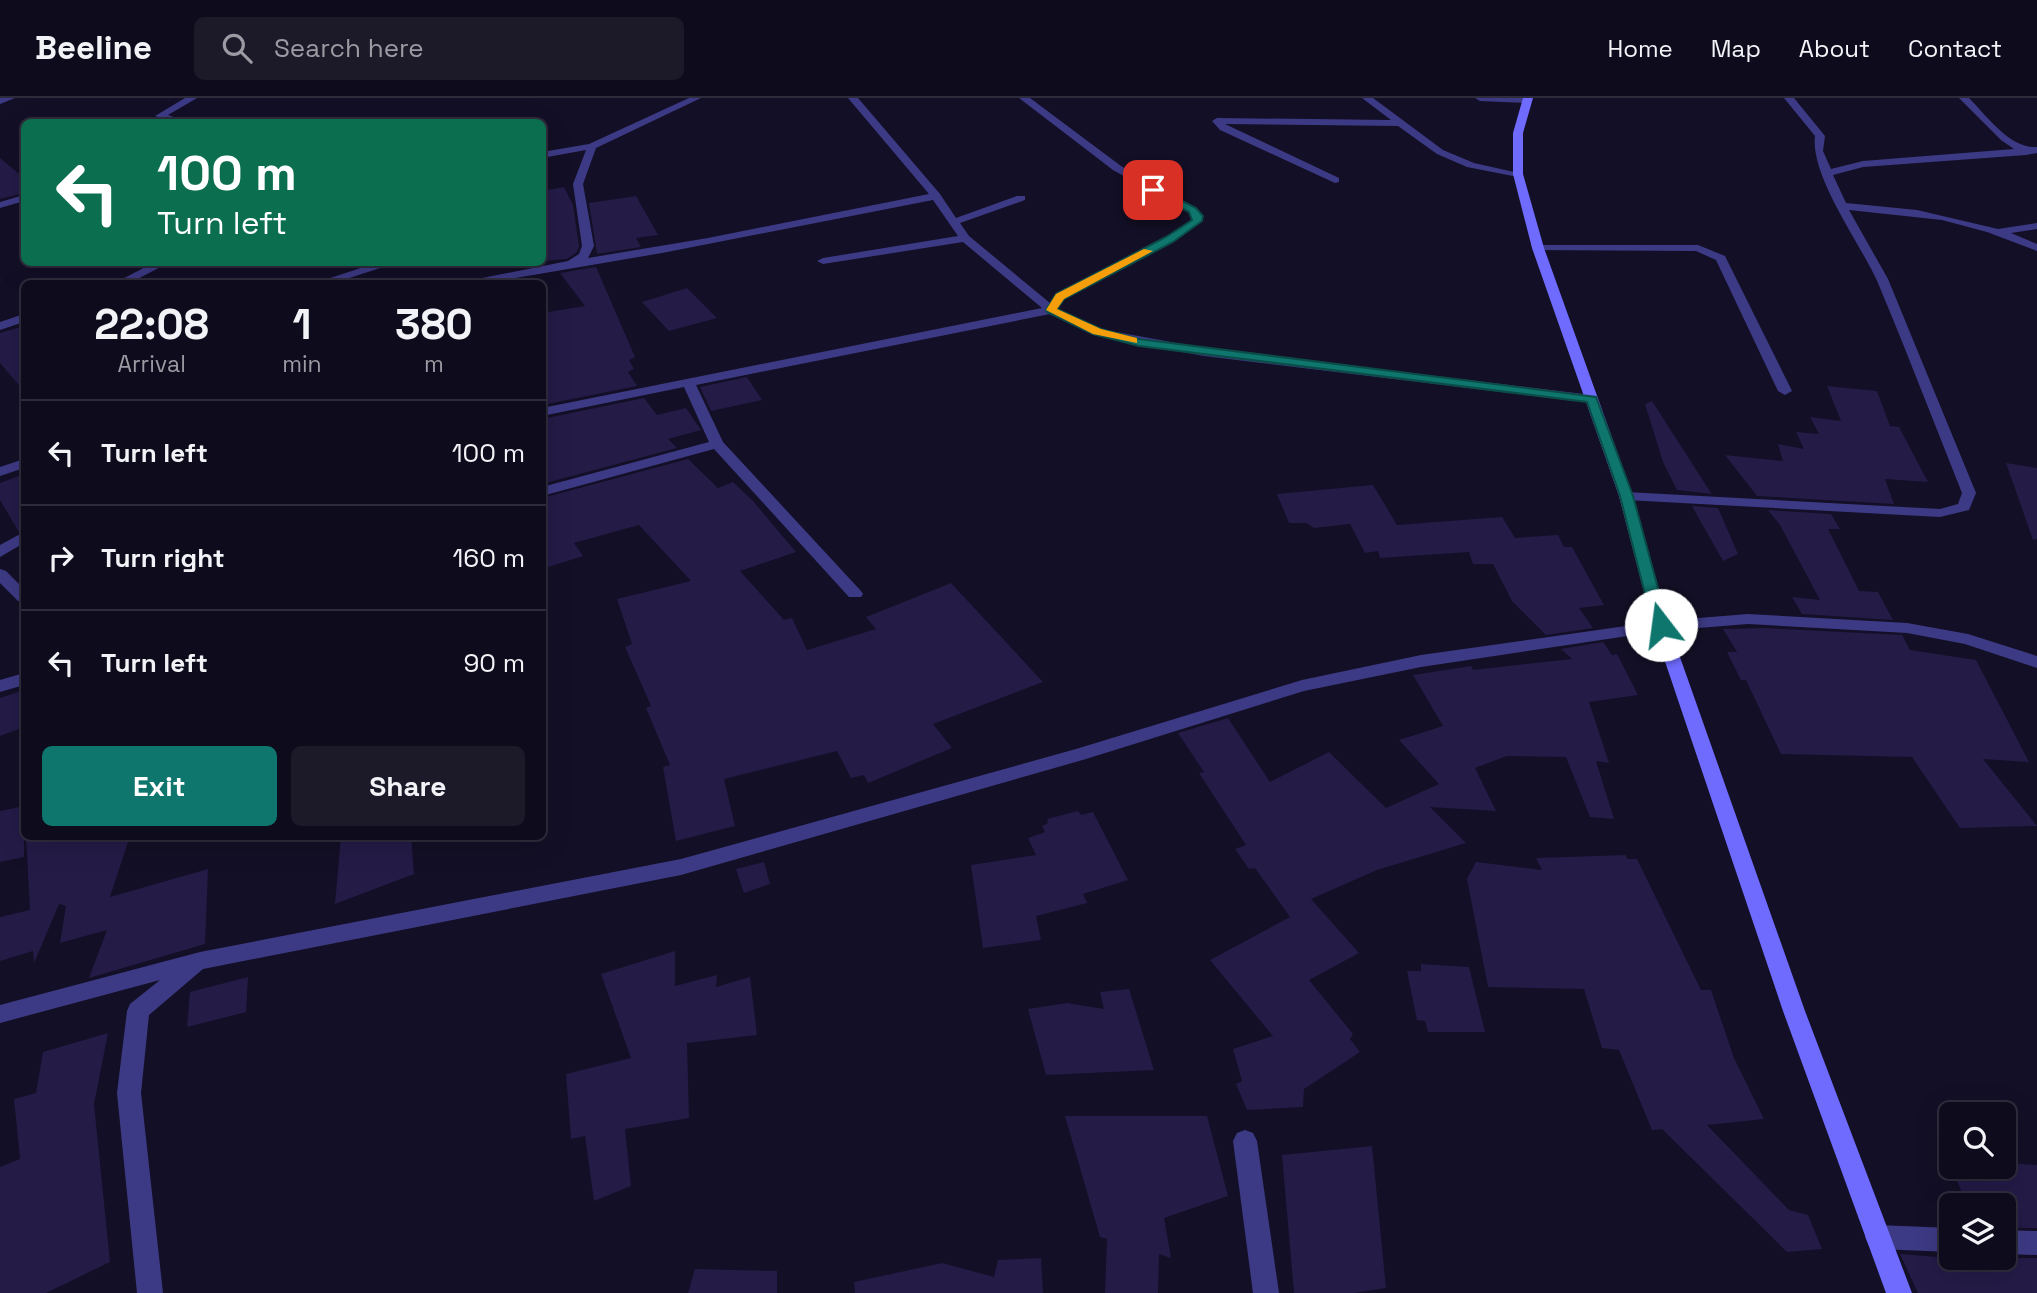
<!DOCTYPE html>
<html lang="en">
<head>
<meta charset="utf-8">
<style>
	:root { --surface:#0e0b1c; --page:#1c1929; --text:#f1f3f6; --muted:#9b9ba3; --line:#2e2b3b; --accent:#0f766e }
	body { margin:0; font-family:"Space Grotesk",sans-serif; background:var(--page); color:var(--text); height:100vh; display:flex; flex-direction:column; font-size:26px; white-space:nowrap }
	* { box-sizing:border-box; margin:0 }
	p { font-size:23px; color:var(--muted) }
	.icon { flex:none; width:38px; height:38px; fill:none; stroke:currentColor; stroke-width:2; stroke-linecap:round; stroke-linejoin:round }
	.map { position:relative; flex:1; overflow:hidden }
	.details { position:absolute; left:21px; top:182px; width:525px; height:560px; display:flex; flex-direction:column; background:var(--surface); border-radius:10px; box-shadow:0 7px 28px #0002,0 0 0 2px var(--line) }
	.details>* { flex:none }
	.guide { position:absolute; left:21px; top:21px; width:525px; height:147px; border-radius:10px; box-shadow:0 7px 28px #0002,0 0 0 2px var(--line); background:#0b6e4f; color:#fff; overflow:hidden }
	.tools { position:absolute; left:1939px; top:1004px; display:grid; gap:14px }
	.tools a { display:grid; place-items:center; width:77px; height:77px; border-radius:10px; background:var(--surface); box-shadow:0 7px 28px #0002,0 0 0 2px var(--line); font-size:35px }
	.pin { position:absolute; display:grid; place-items:center; width:60px; height:60px; color:#fff; margin:-30px; border-radius:14px; box-shadow:0 4px 10px #0006 }
	.me { position:absolute; width:77px; margin:-38px; rotate:345deg; stroke-linejoin:round; filter:drop-shadow(0 0 5px #0008) }
	.turn { display:flex; align-items:center; gap:24px; height:147px; padding:0 21px; font-size:32px }
	.turn .icon { width:91px; height:91px; stroke-width:2.5 }
	.turn b { display:block; font-size:49px; line-height:60px }
	.eta { display:flex; justify-content:space-evenly; align-items:center; height:119px; text-align:center }
	.eta b { font-size:42px; font-weight:700; line-height:49px }
	.primary-button { display:flex; gap:14px; margin-top:auto; padding:14px 21px }
	.primary-button a { flex:1; height:80px; border-radius:10px; background:var(--accent); color:#fff; font-size:28px; font-weight:700; line-height:80px; text-align:center }
	.primary-button a+a { background:var(--page); color:var(--text) }
	ul { padding:0; list-style:none }
	li { display:flex; align-items:center; gap:21px; height:105px; padding:0 21px; border-top:2px solid var(--line) }
	li div { flex:1 }
	li b { display:block; font-size:26px }
	li em { font-style:normal }
	header { display:flex; align-items:center; gap:42px; box-sizing:border-box; height:98px; padding:0 35px; background:var(--surface); border-bottom:2px solid var(--line) }
	header strong { font-size:33px }
	nav { display:flex; gap:38px; margin-inline-start:auto; font-size:24px }
	.search { width:490px; height:63px; background:var(--page); display:flex; align-items:center; gap:18px; box-sizing:border-box; padding:0 24px; border-radius:10px; color:var(--muted); font-size:26px }
	.map>svg:first-child { display:block }
</style>
</head>
<body>
<header>
<strong>Beeline</strong>
<div class="search"><svg class="icon" aria-label="search" viewBox="0 0 24 24"><circle cx="10" cy="10" r="6"/><path d="M15 15l6 6"/></svg>Search here</div>
<nav><a>Home</a><a>Map</a><a>About</a><a>Contact</a></nav>
</header>
<div class="map">
<svg width="2037" height="1195" viewBox="0 0 2037 1195">
	<rect width="100%" height="100%" fill="#130f26"/>
	<g fill="#241b47">
		<polygon points="0,60 24,80 24,95 0,101"/>
		<polygon points="564,89 573,107 579,148 577,154 567,161 542,163 542,93"/>
		<polygon points="636,98 658,137 636,140 641,149 597,156 589,105"/>
		<polygon points="596,169 635,259 629,262 634,271 628,274 637,288 542,307 542,215 585,208 560,175"/>
		<polygon points="687,190 717,220 669,233 642,204"/>
		<polygon points="24,228 24,293 0,265 0,235"/>
		<polygon points="747,279 762,302 711,313 700,289"/>
		<polygon points="1827,288 1877,293 1890,328 1899,329 1928,384 1885,381 1894,406 1757,398 1725,357 1783,363 1778,346 1804,351 1796,334 1819,336 1810,319 1841,323"/>
		<polygon points="644,300 657,317 686,310 701,332 668,341 677,350 542,386 542,321"/>
		<polygon points="1652,303 1711,395 1712,396 1677,392 1663,364 1645,306"/>
		<polygon points="688,361 718,390 733,384 753,403 796,454 740,473 784,522 792,520 807,552 876,531 866,519 951,485 1043,584 933,626 952,650 868,685 864,677 851,680 837,653 724,681 735,728 676,743 663,669 670,667 646,610 651,608 625,549 632,546 617,501 691,483 639,427 574,445 583,458 542,471 542,400"/>
		<polygon points="2006,365 2037,370 2037,441 2033,442"/>
		<polygon points="24,376 24,431 19,434 0,402 0,385"/>
		<polygon points="1373,387 1397,427 1502,419 1515,440 1558,437 1564,449 1572,449 1604,507 1579,510 1593,530 1546,537 1512,503 1493,466 1473,466 1469,454 1380,460 1378,453 1365,455 1350,426 1314,430 1306,425 1289,425 1277,396"/>
		<polygon points="1692,408 1718,410 1738,456 1723,463"/>
		<polygon points="1768,412 1831,416 1840,431 1828,431 1859,493 1878,494 1893,522 1802,516 1792,499 1820,502 1780,427"/>
		<polygon points="1764,530 1902,537 1910,552 1976,562 2029,664 1983,661 2037,728 1960,730 1912,659 1781,656 1746,582 1741,582 1727,554 1737,554 1723,531"/>
		<polygon points="1603,544 1612,557 1617,556 1638,597 1589,604 1609,665 1596,663 1614,721 1590,719 1566,659 1507,658 1475,670 1496,713 1430,709 1466,745 1377,772 1311,801 1359,855 1309,882 1353,936 1350,941 1360,954 1304,991 1303,1009 1247,1012 1236,986 1242,983 1233,951 1273,938 1210,862 1290,819 1255,770 1249,771 1235,751 1246,747 1199,675 1204,674 1178,635 1228,620 1270,684 1329,654 1386,710 1439,686 1399,642 1443,628 1413,577 1471,568 1473,572 1572,561 1561,551"/>
		<polygon points="24,592 24,629 0,638 0,600"/>
		<polygon points="24,708 24,759 0,764 0,713"/>
		<polygon points="1078,713 1081,717 1093,714 1128,782 1083,796 1087,805 1036,818 1041,842 983,850 971,767 1036,757 1028,740 1045,734 1042,728 1048,725 1047,721"/>
		<polygon points="26,738 130,738 110,799 208,771 205,846 89,880 107,832 60,845 66,808 59,806 34,865 33,853 0,863 0,819 30,812"/>
		<polygon points="341,738 411,738 414,776 335,806"/>
		<polygon points="1626,757 1627,761 1637,761 1701,892 1711,892 1734,960 1764,1021 1707,1027 1789,1112 1808,1117 1822,1151 1787,1154 1662,1031 1652,1032 1619,952 1602,950 1584,891 1488,889 1467,781 1476,764 1542,772 1536,760"/>
		<polygon points="764,764 770,786 744,795 736,771"/>
		<polygon points="675,853 675,888 717,877 716,889 750,879 757,937 687,945 689,1020 625,1031 631,1088 594,1103 585,1038 571,1041 566,976 631,960 601,876"/>
		<polygon points="1421,866 1469,869 1485,934 1428,934 1425,923 1417,922 1407,873 1421,873"/>
		<polygon points="248,879 246,914 187,929 190,894"/>
		<polygon points="1129,891 1154,972 1046,977 1028,911 1067,905 1104,911 1100,894"/>
		<polygon points="108,935 94,1006 110,1164 46,1195 0,1195 0,1069 20,1061 14,1001 36,995 43,954"/>
		<polygon points="1065,1018 1207,1018 1228,1098 1164,1120 1171,1160 1159,1156 1158,1195 1105,1195 1107,1141 1100,1139"/>
		<polygon points="1372,1048 1386,1190 1354,1195 1294,1195 1282,1057"/>
		<polygon points="2004,1065 2037,1067 2037,1130 2004,1130 2004,1108 1968,1108 1951,1069 2004,1069"/>
		<polygon points="1900,1156 1951,1160 2037,1160 2037,1195 1918,1195"/>
		<polygon points="1041,1160 1043,1195 855,1195 854,1184 942,1165 994,1179 998,1162"/>
		<polygon points="695,1171 777,1173 777,1195 688,1195"/>
	</g>
	<g fill="none" stroke-linecap="round" stroke-linejoin="round">
		<g fill="#3d3a85" fill-rule="evenodd">
			<polygon points="0,0 15,0 0,6"/>
			<polygon points="185,0 197,0 168,17 187,24 174,24 155,18"/>
			<path d="M689,0H701L596,50L583,86L594,148L588,160L708,140L929,96L848,0H858L940,96L956,120L1017,98H1025V102L960,125L969,138L1050,205L1056,195L1166,139L1192,122L1188,114L1113,72L1019,0H1030L1121,68L1196,110L1203,118C1199,136 1087,189 1064,200L1058,211L1100,231L1204,250L1592,297L1599,301L1592,305L1204,258L1093,237L1050,216L696,287L723,344L861,493L863,496L861,499H849L714,351L542,398V389L709,344L684,289L542,318V310L1042,210L963,144L823,166L817,163L823,160L958,138L933,102L662,155L480,186H452L568,163L579,156L582,148L573,86L586,52L542,60V54L589,46Z"/>
			<polygon points="1362,0 1373,0 1443,52 1474,65 1523,76 1518,79 1467,69 1437,56 1398,28 1225,26 1339,80 1339,84 1335,85 1220,32 1212,23 1217,20 1391,22"/>
			<polygon points="1475,0 1529,0 1531,2 1526,5 1480,3"/>
			<path d="M1784,0H1794L1825,38L1823,53L1831,71L1863,63L2014,51L2001,42L1959,0H1969C1987,18 2010,51 2037,49V55L2026,57L1863,69L1833,77L1846,105L1917,112L1998,131L2037,125V131L2011,135L2037,146V153L1987,134L1942,122L1849,112L1888,181L1976,395L1969,412L1940,419L1626,402L1619,398L1626,394L1940,411L1958,406L1962,395C1934,325 1907,254 1878,185C1861,146 1810,79 1815,38Z"/>
			<polygon points="24,97 24,103 0,110 0,104"/>
			<polygon points="1538,147 1698,147 1725,158 1792,293 1785,297 1778,293 1716,162 1696,153 1534,152 1534,148"/>
			<polygon points="155,164 170,164 128,186 113,186"/>
			<polygon points="376,165 380,166 380,170 331,186 312,186"/>
			<polygon points="24,216 24,224 0,232 0,224"/>
			<polygon points="24,361 24,370 0,378 0,369"/>
			<polygon points="24,434 24,445 0,459 0,447"/>
			<polygon points="0,471 6,473 24,491 24,504 18,503 0,485"/>
			<polygon points="1748,516 1907,525 1968,536 2037,558 2037,570 1965,546 1907,535 1748,526 1661,533 1421,569 1304,593 1086,661 681,777 203,871 149,917 141,995 163,1195 137,1195 117,995 127,913 130,906 160,882 0,925 0,907 200,854 681,761 1076,651 1302,582 1421,557 1661,523"/>
			<polygon points="24,575 24,587 0,594 0,582"/>
			<polygon points="1245,1032 1253,1035 1257,1043 1279,1195 1253,1195 1233,1043 1237,1035"/>
			<polygon points="1878,1127 1951,1130 1951,1154 1878,1151 1869,1148 1865,1139 1869,1130"/>
			<polygon points="2004,1132 2037,1133 2037,1157 2004,1156"/>
		</g>
		<polygon fill="#6f6bff" fill-rule="evenodd" points="1523,0 1533,0 1523,35 1523,76 1544,150 1633,398 1669,528 1805,913 1912,1195 1886,1195 1783,913 1653,528 1619,398 1532,150 1513,76 1513,35"/>
	</g>
	<polygon fill="#0f766e" stroke="#0a4d48" stroke-width="2" points="1150,90 1157,90 1196,110 1203,118 1202,123 1173,144 1064,201 1057,211 1101,231 1139,241 1596,299 1633,398 1668,527 1666,531 1661,532 1653,527 1620,398 1587,304 1139,248 1093,236 1047,214 1046,212 1056,196 1166,139 1192,122 1189,114 1150,94"/>
	<polygon fill="#f59e0b" points="1144,151 1153,153 1064,201 1057,211 1101,231 1137,240 1137,245 1093,236 1046,212 1056,196"/>
</svg>
<div class="tools">
<a><svg class="icon" aria-label="search" viewBox="0 0 24 24"><circle cx="10" cy="10" r="6"/><path d="M15 15l6 6"/></svg></a>
<a><svg class="icon" aria-label="layers" viewBox="0 0 24 24"><path d="M12 4l9 5-9 5-9-5zM3 14l9 5 9-5"/></svg></a>
</div>
<div class="pin" style="left:1153px;top:92px;background:#d93025"><svg class="icon" aria-label="arrive" viewBox="0 0 24 24"><path d="M6 21V4h12l-3 4 3 4H6"/></svg></div>
<svg class="me" style="left:1661px;top:527px" viewBox="-20 -20 40 40"><circle r="19" fill="#fff"/><path d="M0-13L10 11 0 6-10 11z" fill="#0f766e"/></svg>
<div class="guide">
<div class="turn"><svg class="icon" aria-label="left" viewBox="0 0 24 24"><path d="M17 20v-9H6M10 6l-5 5 5 5"/></svg><div><b>100 m</b>Turn left</div></div>
</div>
<section class="details">
<div class="eta">
<div><b>22:08</b><p>Arrival</p></div>
<div><b>1</b><p>min</p></div>
<div><b>380</b><p>m</p></div>
</div>
<ul>
<li><svg class="icon" aria-label="left" viewBox="0 0 24 24"><path d="M17 20v-9H6M10 6l-5 5 5 5"/></svg><div><b>Turn left</b></div><em>100 m</em></li>
<li><svg class="icon" aria-label="right" viewBox="0 0 24 24"><path d="M7 20v-9h11M14 6l5 5-5 5"/></svg><div><b>Turn right</b></div><em>160 m</em></li>
<li><svg class="icon" aria-label="left" viewBox="0 0 24 24"><path d="M17 20v-9H6M10 6l-5 5 5 5"/></svg><div><b>Turn left</b></div><em>90 m</em></li>
</ul>
<div class="primary-button"><a>Exit</a><a>Share</a></div>
</section>
</div>
</body>
</html>
